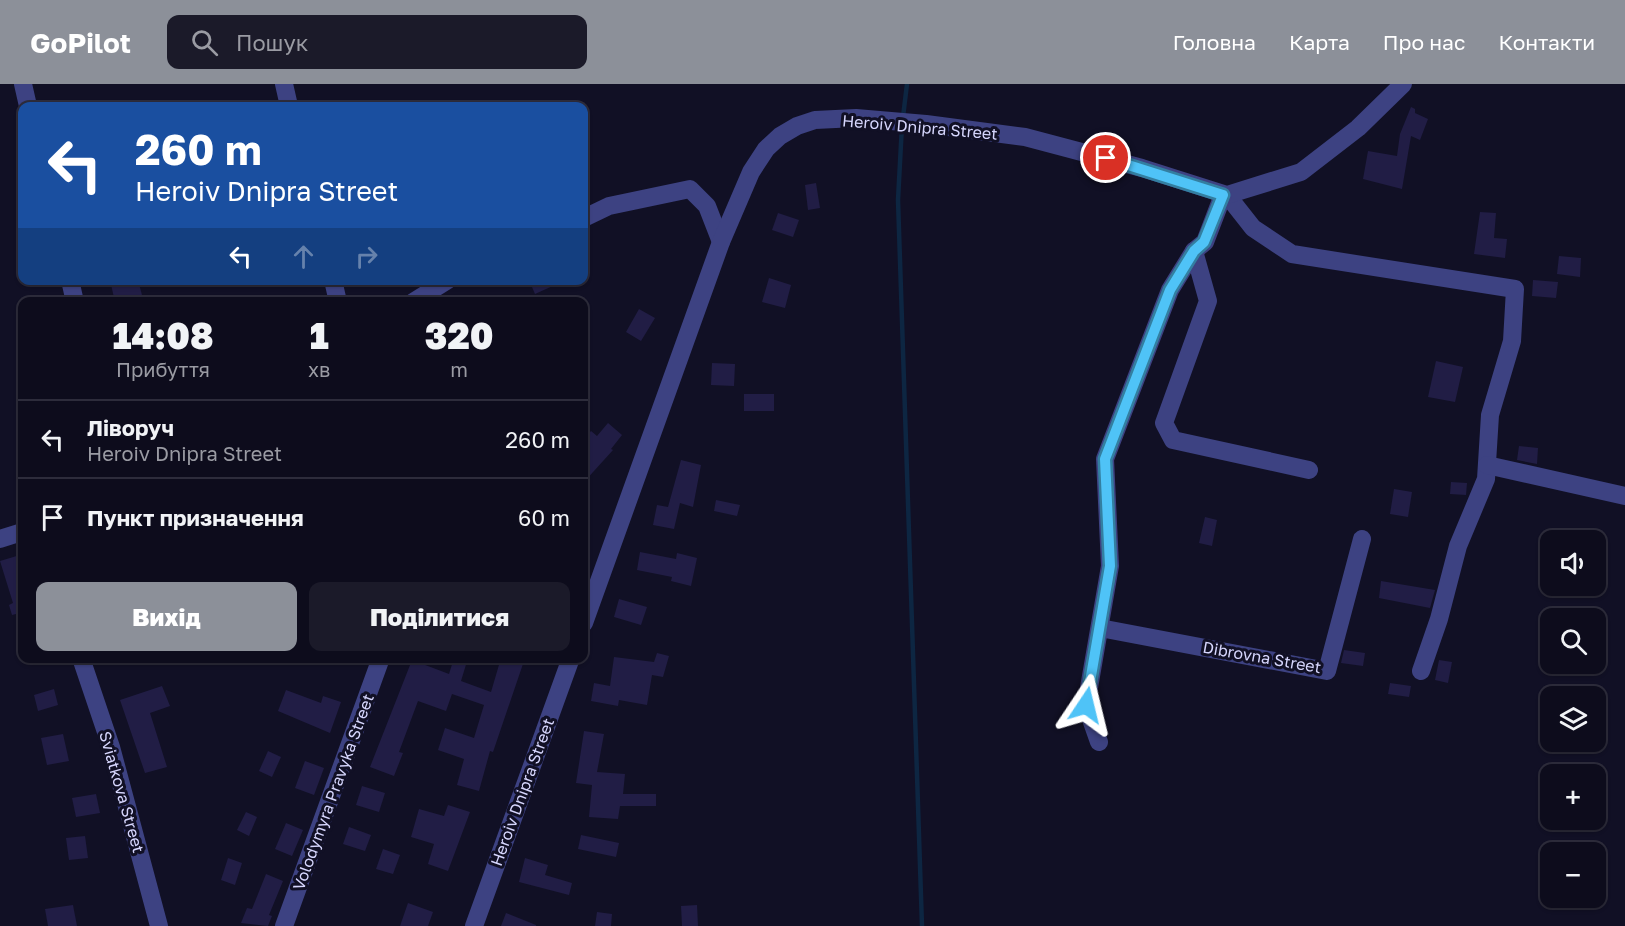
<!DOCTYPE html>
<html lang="uk">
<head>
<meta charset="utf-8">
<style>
	:root { --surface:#0d0c1c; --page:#1b1a29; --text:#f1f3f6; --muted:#9a9ba3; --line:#2d2c3b; --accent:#8c9099 }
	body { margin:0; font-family:"Golos Text",sans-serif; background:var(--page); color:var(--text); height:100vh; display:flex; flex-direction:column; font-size:22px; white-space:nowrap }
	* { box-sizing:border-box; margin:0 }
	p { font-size:20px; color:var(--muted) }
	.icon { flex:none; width:33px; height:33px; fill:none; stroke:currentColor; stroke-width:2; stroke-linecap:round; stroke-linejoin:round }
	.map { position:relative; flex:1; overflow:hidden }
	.drawer { position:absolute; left:18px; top:213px; width:570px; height:366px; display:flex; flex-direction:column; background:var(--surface); border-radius:12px; box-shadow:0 2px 4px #0004,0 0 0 2px var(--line) }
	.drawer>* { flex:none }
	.hud { position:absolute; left:18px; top:18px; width:570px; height:183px; border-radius:12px; box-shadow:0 2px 4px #0004,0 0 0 2px var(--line); background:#1a4fa0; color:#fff; overflow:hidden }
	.buttons { position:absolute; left:1540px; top:446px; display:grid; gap:12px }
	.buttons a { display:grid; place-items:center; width:66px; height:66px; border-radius:12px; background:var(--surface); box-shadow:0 2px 4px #0004,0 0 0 2px var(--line); font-size:30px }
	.pin { position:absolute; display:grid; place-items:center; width:51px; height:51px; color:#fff; margin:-26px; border:3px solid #fff; border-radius:50%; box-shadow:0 2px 6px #0007 }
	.me { position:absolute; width:66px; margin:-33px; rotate:10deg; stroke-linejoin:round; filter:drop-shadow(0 0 4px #0008) }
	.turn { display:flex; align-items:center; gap:21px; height:126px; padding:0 18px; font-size:27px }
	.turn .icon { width:78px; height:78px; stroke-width:2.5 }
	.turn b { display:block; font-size:42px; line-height:51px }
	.lanes { display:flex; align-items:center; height:57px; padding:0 18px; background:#0003; justify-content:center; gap:30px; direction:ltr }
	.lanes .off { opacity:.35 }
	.eta { display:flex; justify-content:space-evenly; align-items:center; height:102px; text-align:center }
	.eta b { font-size:36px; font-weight:800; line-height:42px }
	.action { display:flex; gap:12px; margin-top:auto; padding:12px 18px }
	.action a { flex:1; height:69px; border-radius:12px; background:var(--accent); color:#fff; font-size:24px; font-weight:800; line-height:69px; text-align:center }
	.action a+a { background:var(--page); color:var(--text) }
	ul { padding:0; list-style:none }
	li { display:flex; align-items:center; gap:18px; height:78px; padding:0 18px; border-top:2px solid var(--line) }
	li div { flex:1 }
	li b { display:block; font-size:22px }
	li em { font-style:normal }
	header { display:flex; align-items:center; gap:36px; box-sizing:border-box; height:84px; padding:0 30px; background:var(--accent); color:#fff }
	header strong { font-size:28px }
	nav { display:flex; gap:33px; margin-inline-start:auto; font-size:21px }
	.search { width:420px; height:54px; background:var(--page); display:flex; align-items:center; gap:15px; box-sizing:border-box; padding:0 21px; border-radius:12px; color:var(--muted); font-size:22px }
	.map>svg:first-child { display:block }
</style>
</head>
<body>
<header>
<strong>GoPilot</strong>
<div class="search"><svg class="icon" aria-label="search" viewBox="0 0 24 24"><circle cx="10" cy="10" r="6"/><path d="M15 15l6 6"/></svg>Пошук</div>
<nav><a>Головна</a><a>Карта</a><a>Про нас</a><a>Контакти</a></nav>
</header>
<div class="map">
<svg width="1625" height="842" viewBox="0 0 1625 842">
	<rect width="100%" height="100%" fill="#111025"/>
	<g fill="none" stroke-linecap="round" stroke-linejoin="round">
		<g stroke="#0d2642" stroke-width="4.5">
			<polyline points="903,33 907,0"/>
			<polyline points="902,41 898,116 922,842"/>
		</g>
	</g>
	<g fill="#211d45">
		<polygon points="1411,23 1415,25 1415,29 1428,35 1420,56 1411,52 1402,105 1363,95 1368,67 1397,72 1400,50"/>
		<polygon points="816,99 820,124 808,126 805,101"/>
		<polygon points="1480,128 1496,129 1494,154 1507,155 1505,174 1474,170"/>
		<polygon points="778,129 799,136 793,153 772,146"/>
		<polygon points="1559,172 1581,174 1580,193 1557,190"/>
		<polygon points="769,194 791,201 785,224 762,218"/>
		<polygon points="110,196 138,196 143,215 115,218"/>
		<polygon points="529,196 566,196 535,210"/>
		<polygon points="1533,196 1558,198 1556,214 1532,212"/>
		<polygon points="639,225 655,234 641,257 626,248"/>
		<polygon points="1436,277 1463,283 1455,318 1428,313"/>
		<polygon points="712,279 735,280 734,302 711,301"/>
		<rect x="744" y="310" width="30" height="17"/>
		<polygon points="608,339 622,351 611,365 613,366 584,398 584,355 591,347 597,352"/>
		<polygon points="1519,362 1538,364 1537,380 1517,376"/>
		<polygon points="681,376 701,381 693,423 680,419 674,445 653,441 657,421 668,423"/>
		<polygon points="1451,398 1467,399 1466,411 1450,410"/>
		<polygon points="1394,405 1412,408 1408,433 1390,430"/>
		<polygon points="716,416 740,421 737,432 714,427"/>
		<polygon points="1205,433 1217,436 1212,462 1199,459"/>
		<polygon points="640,468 676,475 677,469 697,474 691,502 671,497 672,493 637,486"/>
		<polygon points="20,471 22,540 20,541 16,530 12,531 9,521 13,519 0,477"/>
		<polygon points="1381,497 1435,506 1430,524 1379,514"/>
		<polygon points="619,515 647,523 641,541 614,533"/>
		<polygon points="1344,566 1365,569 1363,582 1341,579"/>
		<polygon points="657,569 669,572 663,593 652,591 647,621 619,616 618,622 591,617 594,599 610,602 614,573 654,578"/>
		<polygon points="454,574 468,574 461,597 491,608 501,574 525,574 493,668 490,667 479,707 457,701 464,675 438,666 445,644 474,654 484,621 452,610 446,627 418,617 399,668 403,669 394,692 370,683 412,576 449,590"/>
		<polygon points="1439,576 1452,578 1448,599 1435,596"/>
		<polygon points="1390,599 1411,602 1409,613 1388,610"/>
		<polygon points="162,602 170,622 150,629 167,683 145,689 120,616"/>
		<polygon points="54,605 58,621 38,627 34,611"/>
		<polygon points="286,606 321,619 323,612 341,618 330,649 278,627"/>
		<polygon points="584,647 604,650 597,688 625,690 623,710 656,710 656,722 620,722 618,735 589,733 592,701 576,699"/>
		<polygon points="63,650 69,677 47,681 41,654"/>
		<polygon points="268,667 281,673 272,693 259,687"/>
		<polygon points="305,677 324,684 314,711 295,704"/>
		<polygon points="362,702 385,709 379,728 356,721"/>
		<polygon points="96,710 100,729 76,733 72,714"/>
		<polygon points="448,721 470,728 448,787 428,780 434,760 411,753 419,725 444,732"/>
		<polygon points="246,728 257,733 249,752 237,746"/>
		<polygon points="286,739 303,746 292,772 275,765"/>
		<polygon points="349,743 371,751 365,767 343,760"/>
		<polygon points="581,751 619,759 616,773 578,765"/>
		<polygon points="85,752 88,774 69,776 66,754"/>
		<polygon points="383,765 400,771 393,790 376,785"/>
		<polygon points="228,774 242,779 235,801 221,796"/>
		<polygon points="525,774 548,781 545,791 572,799 569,811 519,798"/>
		<polygon points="266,790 283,797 269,831 272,832 268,842 241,839 247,824 252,825"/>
		<polygon points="408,819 433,828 428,842 400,842"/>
		<polygon points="73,821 77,842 48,842 45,825"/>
		<polygon points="697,821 698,842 682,842 681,822"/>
		<polygon points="597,828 612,830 611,842 595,842"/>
		<polygon points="506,829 536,841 536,842 501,842"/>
	</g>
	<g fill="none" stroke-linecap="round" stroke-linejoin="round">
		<g stroke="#3d4282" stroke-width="18">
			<polyline points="23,0 28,22"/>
			<polyline points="284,0 289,22"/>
			<polyline points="1227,111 1253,144 1292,170 1515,205 1512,257 1490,331 1486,395 1458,462 1439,535 1421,587"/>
			<polyline points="584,134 609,122 690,105 707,122 721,158"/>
			<polyline points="1194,167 1208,217 1164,339 1173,356 1309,386"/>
			<polyline points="70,196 75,218"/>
			<polyline points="333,196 338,218"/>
			<polyline points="413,218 448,196"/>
			<polyline points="1487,381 1625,412"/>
			<polyline points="0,455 22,448"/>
			<polyline points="584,539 721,158 751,88 766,65 780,52 797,42 815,36 856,34 926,40 1025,53 1142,84 1227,111 1301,88 1358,44 1403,0"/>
			<polyline points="1100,544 1327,587 1362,455"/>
			<polyline points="81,574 111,663 159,842"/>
			<polyline points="1099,658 1086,621 1110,482 1105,375 1170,206 1194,167 1205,158 1223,111"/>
			<polyline points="284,842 381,574"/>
			<polyline points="474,842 571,574"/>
		</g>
	</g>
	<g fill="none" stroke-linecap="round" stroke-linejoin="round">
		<g stroke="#337fa1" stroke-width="15">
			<polyline id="route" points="1086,621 1110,482 1105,375 1170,206 1194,167 1204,158 1223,111 1106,74"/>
		</g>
		<use href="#route" stroke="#4fc3f7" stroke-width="10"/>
	</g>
	<g text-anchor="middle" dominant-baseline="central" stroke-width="6" stroke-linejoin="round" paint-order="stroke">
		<g font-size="16" fill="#d6d6fd" stroke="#111025">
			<text transform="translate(920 43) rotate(5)">Heroiv Dnipra Street</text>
			<text transform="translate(1262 573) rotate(10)">Dibrovna Street</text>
			<text transform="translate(122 708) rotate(74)">Sviatkova Street</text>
			<text transform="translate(333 708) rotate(-70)">Volodymyra Pravyka Street</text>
			<text transform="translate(522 708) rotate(-70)">Heroiv Dnipra Street</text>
		</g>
	</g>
</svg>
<div class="buttons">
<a><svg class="icon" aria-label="sound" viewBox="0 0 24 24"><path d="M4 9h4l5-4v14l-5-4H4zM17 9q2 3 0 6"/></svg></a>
<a><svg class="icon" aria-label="search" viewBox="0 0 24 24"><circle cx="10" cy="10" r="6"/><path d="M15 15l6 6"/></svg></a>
<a><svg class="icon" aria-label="layers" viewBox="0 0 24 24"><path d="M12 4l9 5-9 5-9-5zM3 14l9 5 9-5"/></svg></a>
<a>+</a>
<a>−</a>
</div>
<div class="pin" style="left:1106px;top:74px;background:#d93025"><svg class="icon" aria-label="arrive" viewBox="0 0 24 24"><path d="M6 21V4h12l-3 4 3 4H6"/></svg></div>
<svg class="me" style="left:1086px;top:621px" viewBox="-20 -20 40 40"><path d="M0-17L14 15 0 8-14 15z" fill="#4fc3f7" stroke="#fff" stroke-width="4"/></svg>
<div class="hud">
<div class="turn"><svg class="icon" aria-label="left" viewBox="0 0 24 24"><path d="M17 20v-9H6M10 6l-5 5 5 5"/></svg><div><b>260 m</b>Heroiv Dnipra Street</div></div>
<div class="lanes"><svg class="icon" aria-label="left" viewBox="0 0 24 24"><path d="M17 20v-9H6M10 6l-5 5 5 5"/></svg><svg class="icon off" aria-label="ahead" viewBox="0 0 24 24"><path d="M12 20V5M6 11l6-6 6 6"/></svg><svg class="icon off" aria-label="right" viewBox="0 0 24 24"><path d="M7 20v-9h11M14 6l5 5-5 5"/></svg></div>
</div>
<section class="drawer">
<div class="eta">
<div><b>14:08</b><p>Прибуття</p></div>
<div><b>1</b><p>хв</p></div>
<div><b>320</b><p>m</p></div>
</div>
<ul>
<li><svg class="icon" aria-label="left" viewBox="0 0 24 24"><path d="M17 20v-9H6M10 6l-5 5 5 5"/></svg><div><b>Ліворуч</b><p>Heroiv Dnipra Street</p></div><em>260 m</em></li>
<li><svg class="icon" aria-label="arrive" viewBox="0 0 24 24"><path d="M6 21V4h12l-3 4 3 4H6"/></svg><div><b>Пункт призначення</b></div><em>60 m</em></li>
</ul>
<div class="action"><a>Вихід</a><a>Поділитися</a></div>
</section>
</div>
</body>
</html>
